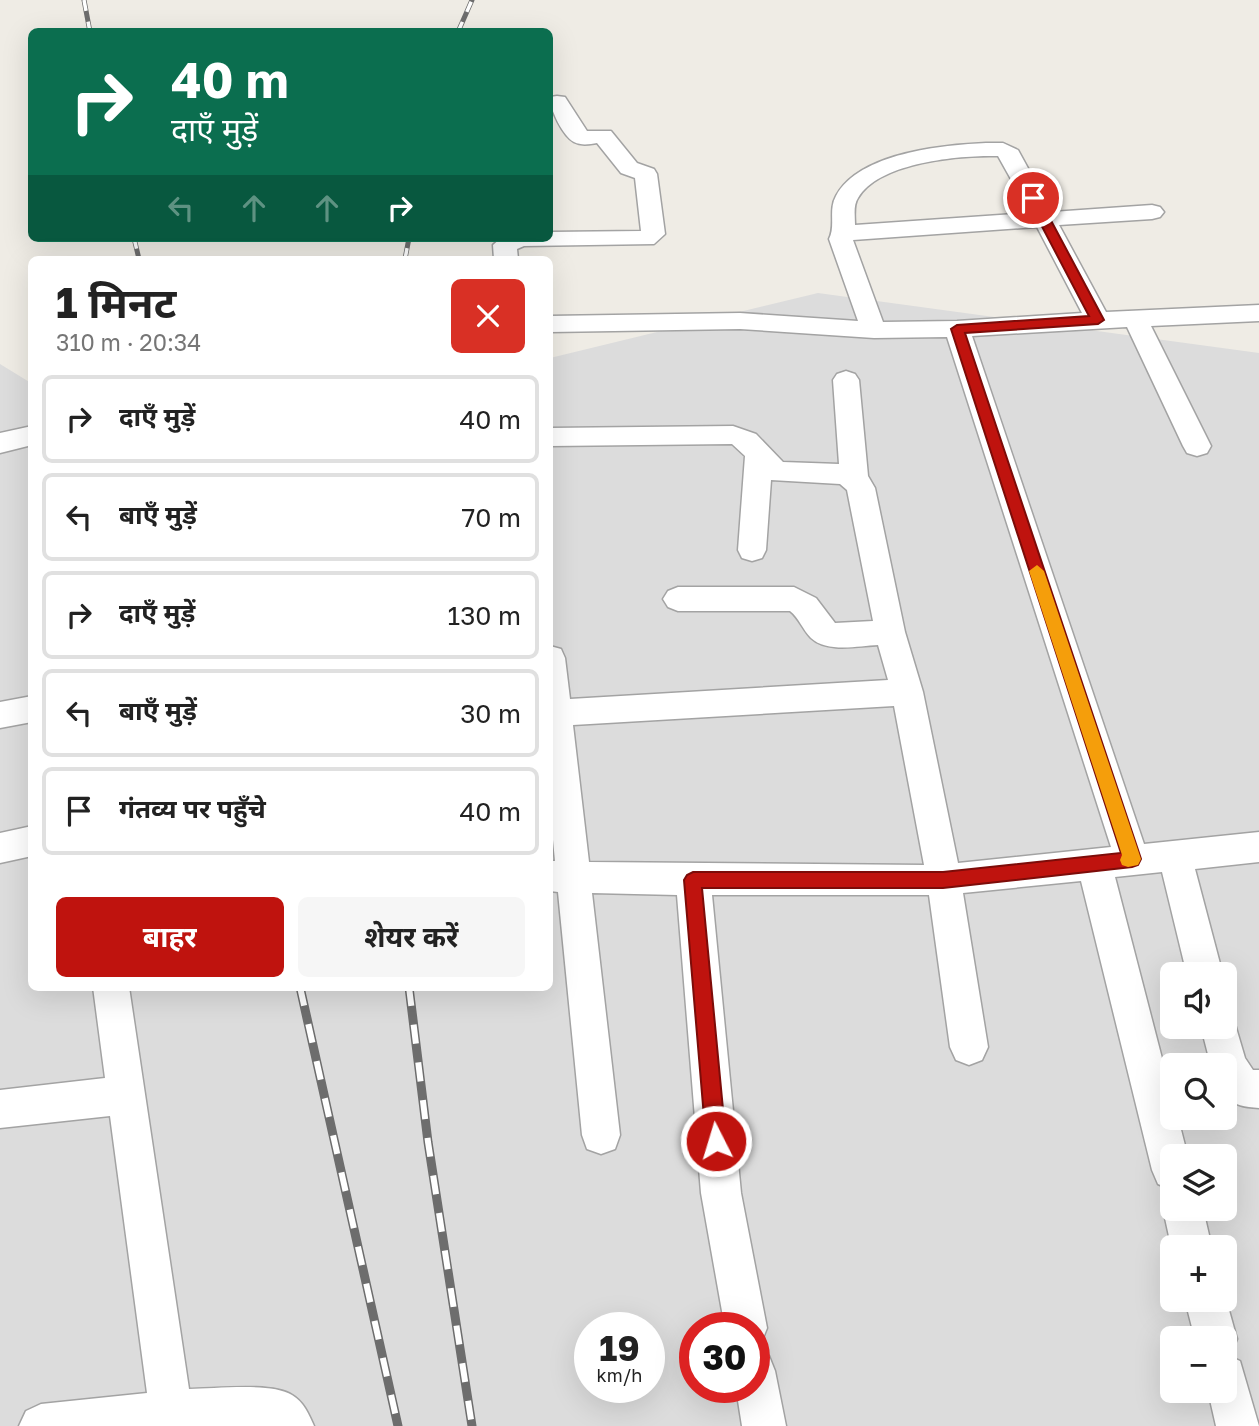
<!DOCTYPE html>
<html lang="hi">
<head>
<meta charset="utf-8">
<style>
	:root { --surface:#fff; --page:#f6f6f6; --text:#222; --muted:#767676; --line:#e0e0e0; --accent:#bf130e }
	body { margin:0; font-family:"Golos Text","Noto Sans Devanagari",sans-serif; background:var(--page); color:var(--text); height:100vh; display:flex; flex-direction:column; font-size:26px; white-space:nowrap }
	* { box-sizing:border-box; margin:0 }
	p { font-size:23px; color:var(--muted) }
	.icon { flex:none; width:38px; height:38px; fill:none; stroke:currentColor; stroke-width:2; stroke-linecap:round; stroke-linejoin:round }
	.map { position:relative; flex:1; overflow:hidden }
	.details { position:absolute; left:28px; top:256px; width:525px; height:735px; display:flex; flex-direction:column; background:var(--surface); border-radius:10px; box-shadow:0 7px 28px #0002 }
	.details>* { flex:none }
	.hud { position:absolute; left:28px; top:28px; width:525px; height:214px; border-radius:10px; box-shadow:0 7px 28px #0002; background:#0b6e4f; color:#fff; overflow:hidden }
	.tools { position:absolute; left:1160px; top:962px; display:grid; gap:14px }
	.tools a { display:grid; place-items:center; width:77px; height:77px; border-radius:10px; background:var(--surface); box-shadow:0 7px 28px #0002; font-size:35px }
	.speed { position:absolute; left:574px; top:1312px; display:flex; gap:14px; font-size:35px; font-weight:700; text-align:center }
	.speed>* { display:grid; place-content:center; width:91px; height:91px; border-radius:50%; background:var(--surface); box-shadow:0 7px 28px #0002; line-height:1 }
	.speed small { font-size:18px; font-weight:400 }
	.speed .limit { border:10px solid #d22; background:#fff; color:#111 }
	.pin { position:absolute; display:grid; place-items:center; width:60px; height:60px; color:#fff; margin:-30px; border:4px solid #fff; border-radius:50%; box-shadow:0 2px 7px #0007 }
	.me { position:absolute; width:77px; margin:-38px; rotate:355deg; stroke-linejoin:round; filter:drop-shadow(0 0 5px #0008) }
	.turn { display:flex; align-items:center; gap:24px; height:147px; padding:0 28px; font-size:32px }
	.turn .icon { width:91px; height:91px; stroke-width:2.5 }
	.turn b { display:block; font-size:49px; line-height:60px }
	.lanes { display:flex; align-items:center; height:66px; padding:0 28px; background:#0003; justify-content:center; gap:35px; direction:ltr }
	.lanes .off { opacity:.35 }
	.round { display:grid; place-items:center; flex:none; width:74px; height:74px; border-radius:10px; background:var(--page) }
	.headline { display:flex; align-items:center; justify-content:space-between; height:119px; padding:0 28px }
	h1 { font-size:42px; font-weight:700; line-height:52px }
	.button { display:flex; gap:14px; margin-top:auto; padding:14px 28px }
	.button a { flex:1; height:80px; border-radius:10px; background:var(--accent); color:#fff; font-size:28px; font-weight:700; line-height:80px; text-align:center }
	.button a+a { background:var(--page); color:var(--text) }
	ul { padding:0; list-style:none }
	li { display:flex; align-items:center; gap:21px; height:88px; margin:0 14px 10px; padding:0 14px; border:4px solid var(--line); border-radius:10px }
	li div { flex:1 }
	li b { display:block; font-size:26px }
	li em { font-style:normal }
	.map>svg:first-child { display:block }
</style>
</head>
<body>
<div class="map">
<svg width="1259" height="1426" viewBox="0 0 1259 1426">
	<rect width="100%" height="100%" fill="#efece5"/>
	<path fill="#dcdcdc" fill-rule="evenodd" d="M818,293L1259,353V1426H0V364L31,383L32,987H550V358ZM1172,975H1225V1027H1172ZM1172,1066H1225V1118H1172ZM1172,1157H1225V1209H1172ZM1172,1248H1225V1300H1172ZM590,1328H649V1388H590ZM695,1328H754V1388H695ZM1172,1339H1225V1391H1172Z"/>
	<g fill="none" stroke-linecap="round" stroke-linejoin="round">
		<g stroke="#a3a3a3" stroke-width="3">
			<g id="minor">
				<path d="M557,96L565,97L587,131H611L637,163L654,169L657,174L665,234L654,244L524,246L517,249L518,259H494L493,245L501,238H550V232L641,231L635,178L621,173L597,143C590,144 582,146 574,142C563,136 550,110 550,97Z"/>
				<path d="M986,143H1003L1018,150L1052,212L1152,205L1160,207L1164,212L1160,217L1152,219L1059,225L1106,312L1259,305V321L1151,326L1211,446L1207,453L1197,456L1187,453L1183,446L1127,327L972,336L1144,844L1259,832V862L1195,869L1223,975H1187L1162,872L1115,877L1172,1097V1118H1178L1188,1157H1172V1190L1158,1184L1152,1170L1081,881L963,893L988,1047L982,1060L969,1065L956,1060L950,1047L929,895H712L741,1193L767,1328L761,1343L754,1345V1328H725L701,1193L677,895L592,893L620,1135L615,1149L601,1154L587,1149L582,1135L558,892L550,891V861H555L550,808V646L561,649L565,658L570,699L888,680L878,645C858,646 827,653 811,638C803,630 799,618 790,611H678L668,607L663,599L668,591L678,587H794L816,598L835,623L873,621L847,490L840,484L771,480L766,550L762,558L752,561L742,558L738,550L745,456L732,444L550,446V428L733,426L756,434L783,462L839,464L833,380L837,374L846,371L855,374L859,380L868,476L875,488L905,632L923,692L958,863L1111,847L947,337L874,338L740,329L550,332V316L740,313L858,321L829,239C836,226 828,210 836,196C859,153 943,145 986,143ZM998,156L1030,213L855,225C855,216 853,205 858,198C879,162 961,155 998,156ZM1037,227L1082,313L957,321L883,322L853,240ZM894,706L924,865L589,862L573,725Z"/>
				<polygon points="32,426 32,445 0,453 0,433"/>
				<polygon points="32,696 32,722 0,728 0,702"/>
				<polygon points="32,826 32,856 0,863 0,833"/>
				<path d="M93,987H129L189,1389C215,1389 271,1382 292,1395C304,1402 309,1415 314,1426H19L26,1411L41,1404L147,1393L110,1116L0,1128V1090L105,1078Z"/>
				<path d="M1225,1012L1232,1014L1245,1058L1253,1070H1259V1108C1245,1107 1234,1106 1225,1095V1066H1211L1201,1027H1225Z"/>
				<polygon points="1172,1193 1172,1209 1203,1209 1212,1248 1172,1250 1163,1209 1169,1195"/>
				<polygon points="1225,1296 1237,1339 1231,1354 1227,1355 1240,1361 1259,1426 1216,1426 1208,1391 1225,1391 1225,1339 1195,1339 1185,1300 1225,1300"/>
				<polygon points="754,1350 769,1356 775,1371 786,1426 742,1426 736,1388 754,1388"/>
			</g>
		</g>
		<use href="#minor" fill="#fff" fill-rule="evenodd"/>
		<g stroke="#6d6d6d" stroke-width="5">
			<g id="rail-far1">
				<polyline points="84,0 90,32"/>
				<polyline points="458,32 472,0"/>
				<polyline points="134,238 139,259"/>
				<polyline points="405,259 409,238"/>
			</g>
		</g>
		<g stroke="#6d6d6d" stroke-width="9">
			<g id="rail">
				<polyline points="300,987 398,1426"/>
				<polyline points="409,987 428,1142 472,1426"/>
			</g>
		</g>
		<use href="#rail-far1" stroke="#fff" stroke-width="3.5" stroke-dasharray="11" stroke-linecap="butt"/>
		<use href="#rail" stroke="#fff" stroke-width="6" stroke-dasharray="19" stroke-linecap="butt"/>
	</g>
	<polygon fill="#bf130e" stroke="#7c0c09" stroke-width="2" points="1033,195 1039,198 1104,320 1098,324 965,333 1141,859 1138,865 1132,867 943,888 702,888 726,1141 723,1148 716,1151 709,1148 706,1141 684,880 687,875 693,872 943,872 1121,853 951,329 957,325 1089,316 1027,198"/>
	<polygon fill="#f59e0b" points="1037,565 1044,571 1141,859 1138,865 1128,867 1122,865 1120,860 1122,855 1029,571"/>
</svg>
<div class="tools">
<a><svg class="icon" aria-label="sound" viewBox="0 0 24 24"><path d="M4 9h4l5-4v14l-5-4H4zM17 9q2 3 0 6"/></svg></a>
<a><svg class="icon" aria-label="search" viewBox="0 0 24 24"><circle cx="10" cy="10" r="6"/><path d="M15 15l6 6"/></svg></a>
<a><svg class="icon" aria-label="layers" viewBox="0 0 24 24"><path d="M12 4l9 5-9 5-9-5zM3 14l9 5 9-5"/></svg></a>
<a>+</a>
<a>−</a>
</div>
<div class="speed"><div>19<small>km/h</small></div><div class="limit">30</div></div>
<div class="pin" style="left:1033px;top:198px;background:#d93025"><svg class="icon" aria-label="arrive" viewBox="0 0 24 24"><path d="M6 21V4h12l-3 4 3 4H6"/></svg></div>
<svg class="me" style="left:716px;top:1141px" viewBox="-20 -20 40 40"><circle r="17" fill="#bf130e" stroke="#fff" stroke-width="3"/><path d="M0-11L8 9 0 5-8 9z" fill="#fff"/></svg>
<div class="hud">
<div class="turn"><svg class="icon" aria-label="right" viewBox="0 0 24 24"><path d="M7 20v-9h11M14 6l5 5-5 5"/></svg><div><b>40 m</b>दाएँ मुड़ें</div></div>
<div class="lanes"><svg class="icon off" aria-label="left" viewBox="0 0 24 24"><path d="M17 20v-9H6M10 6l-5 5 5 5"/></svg><svg class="icon off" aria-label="ahead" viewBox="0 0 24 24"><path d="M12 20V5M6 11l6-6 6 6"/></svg><svg class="icon off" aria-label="ahead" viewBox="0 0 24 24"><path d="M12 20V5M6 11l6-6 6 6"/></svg><svg class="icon" aria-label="right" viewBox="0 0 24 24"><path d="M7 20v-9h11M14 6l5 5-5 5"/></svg></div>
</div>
<section class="details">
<div class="headline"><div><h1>1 मिनट</h1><p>310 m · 20:34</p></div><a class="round" style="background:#d93025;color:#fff"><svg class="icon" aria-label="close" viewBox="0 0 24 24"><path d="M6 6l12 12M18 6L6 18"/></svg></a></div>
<ul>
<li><svg class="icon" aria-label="right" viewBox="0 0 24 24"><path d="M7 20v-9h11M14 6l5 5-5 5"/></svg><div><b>दाएँ मुड़ें</b></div><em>40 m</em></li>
<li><svg class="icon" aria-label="left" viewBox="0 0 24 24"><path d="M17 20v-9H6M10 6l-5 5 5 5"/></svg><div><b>बाएँ मुड़ें</b></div><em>70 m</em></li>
<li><svg class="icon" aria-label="right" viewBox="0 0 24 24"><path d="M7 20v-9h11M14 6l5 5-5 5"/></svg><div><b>दाएँ मुड़ें</b></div><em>130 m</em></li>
<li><svg class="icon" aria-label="left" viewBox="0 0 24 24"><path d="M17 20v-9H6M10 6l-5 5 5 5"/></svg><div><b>बाएँ मुड़ें</b></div><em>30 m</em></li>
<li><svg class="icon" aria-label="arrive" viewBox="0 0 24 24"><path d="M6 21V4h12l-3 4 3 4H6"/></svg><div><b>गंतव्य पर पहुँचे</b></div><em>40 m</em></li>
</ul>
<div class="button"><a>बाहर</a><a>शेयर करें</a></div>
</section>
</div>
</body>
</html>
